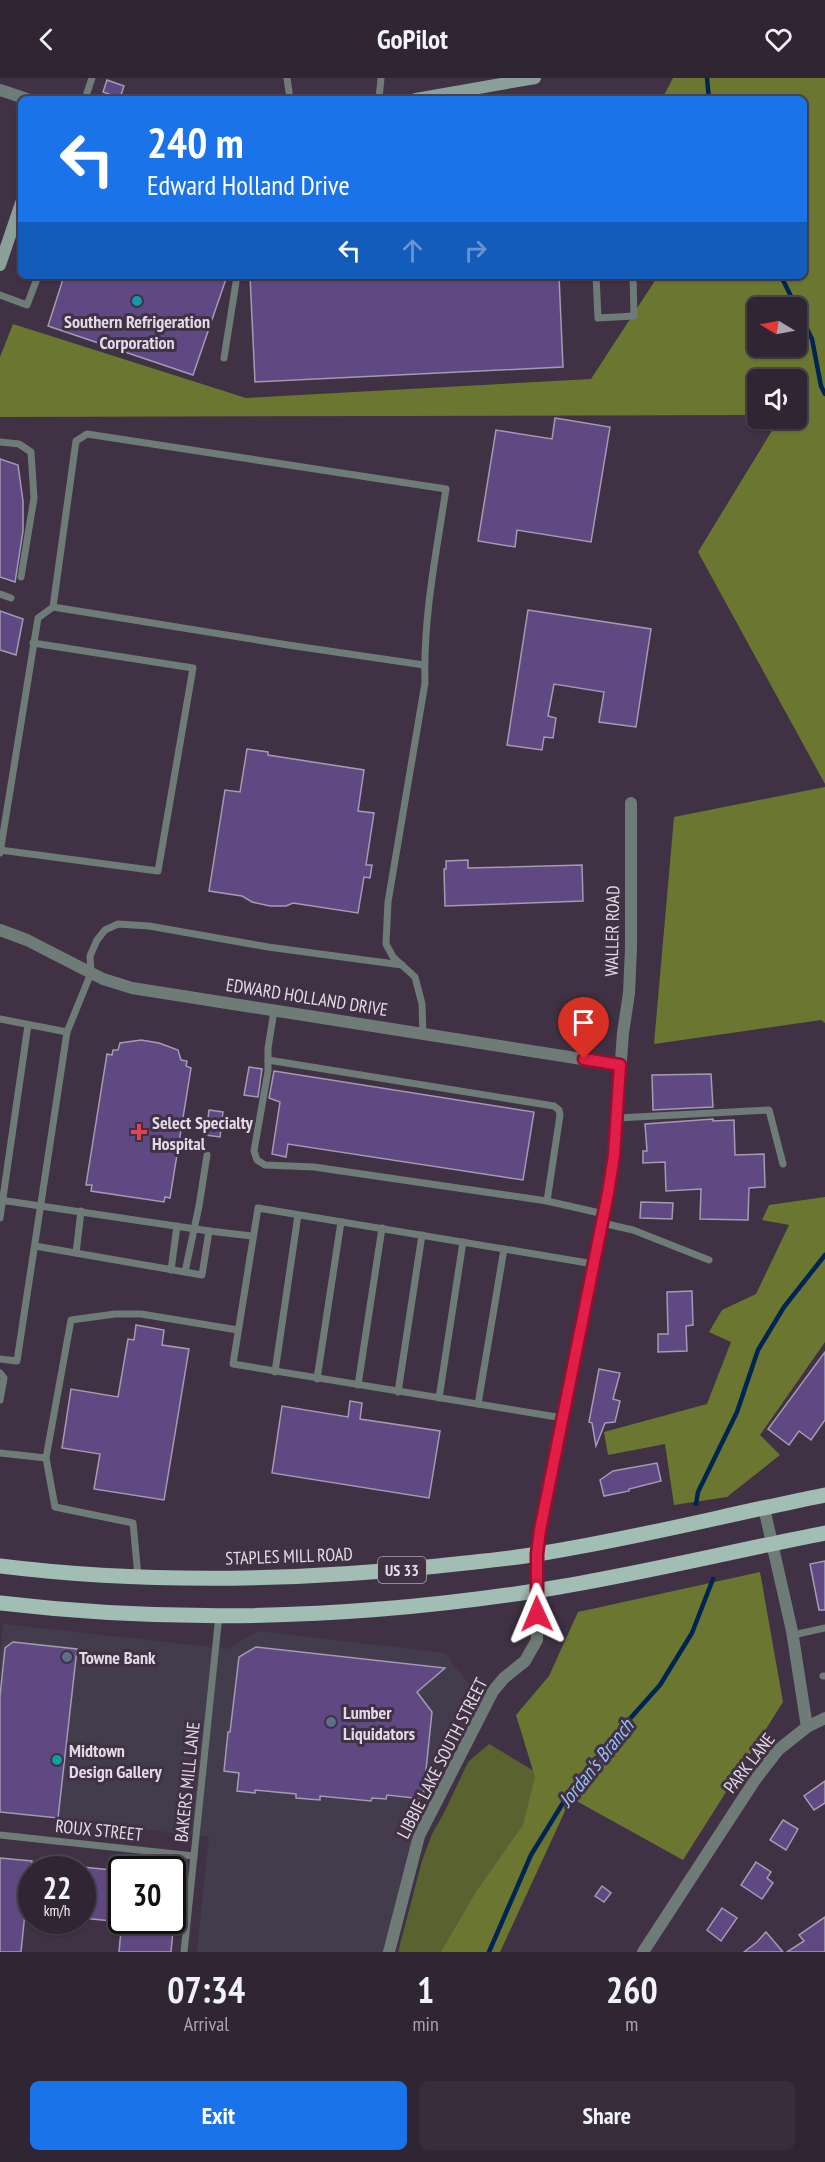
<!DOCTYPE html>
<html lang="en">
<head>
<meta charset="utf-8">
<style>
	:root { --surface:#302633; --page:#382e3b; --text:#f1f3f6; --muted:#a8a5ac; --line:#4b434e; --accent:#1a73e8 }
	body { margin:0; font-family:"PT Sans Narrow",sans-serif; background:var(--page); color:var(--text); height:100vh; display:flex; flex-direction:column; font-size:22px; white-space:nowrap }
	* { box-sizing:border-box; margin:0 }
	p { font-size:20px; color:var(--muted) }
	.icon { flex:none; width:33px; height:33px; fill:none; stroke:currentColor; stroke-width:2; stroke-linecap:round; stroke-linejoin:round }
	.map { position:relative; height:1874px; overflow:hidden }
	.details { display:flex; flex-direction:column; background:var(--surface); flex:1 }
	.details>* { flex:none }
	.top-card { position:absolute; left:18px; top:18px; width:789px; height:183px; border-radius:9px; box-shadow:0 2px 4px #0004,0 0 0 2px var(--line); background:#1a73e8; color:#fff; overflow:hidden }
	.needle { width:39px; rotate:280deg }
	.fabs { position:absolute; left:747px; top:219px; display:grid; gap:12px }
	.fabs a { display:grid; place-items:center; width:60px; height:60px; border-radius:9px; background:var(--surface); box-shadow:0 2px 4px #0004,0 0 0 2px var(--line); font-size:30px }
	.speed { position:absolute; left:18px; top:1778px; display:flex; gap:12px; font-size:30px; font-weight:700; text-align:center }
	.speed>* { display:grid; place-content:center; width:78px; height:78px; border-radius:50%; background:var(--surface); box-shadow:0 2px 4px #0004,0 0 0 2px var(--line); line-height:1 }
	.speed small { font-size:15px; font-weight:400 }
	.speed .limit { border:3px solid #111; border-radius:9px; background:#fff; color:#111 }
	.pin { position:absolute; display:grid; place-items:center; width:51px; height:51px; color:#fff; margin:-62px -26px; border-radius:50% 50% 50% 0; rotate:-45deg; box-shadow:0 0 6px #0007 }
	.pin .icon { rotate:45deg }
	.me { position:absolute; width:66px; margin:-33px; rotate:359deg; stroke-linejoin:round; filter:drop-shadow(0 0 4px #0008) }
	.turn { display:flex; align-items:center; gap:21px; height:126px; padding:0 30px; font-size:27px }
	.turn .icon { width:78px; height:78px; stroke-width:2.5 }
	.turn b { display:block; font-size:42px; line-height:51px }
	.lanes { display:flex; align-items:center; height:57px; padding:0 30px; background:#0003; justify-content:center; gap:30px; direction:ltr }
	.lanes .off { opacity:.35 }
	.eta { display:flex; justify-content:space-evenly; align-items:center; height:102px; text-align:center }
	.eta b { font-size:36px; font-weight:600; line-height:42px }
	.action { display:flex; gap:12px; margin-top:auto; padding:12px 30px }
	.action a { flex:1; height:69px; border-radius:9px; background:var(--accent); color:#fff; font-size:24px; font-weight:600; line-height:69px; text-align:center }
	.action a+a { background:var(--page); color:var(--text) }
	header { display:flex; justify-content:space-between; align-items:center; height:78px; padding:0 30px; background:var(--surface); font-size:27px; font-weight:600 }
	.map>svg:first-child { display:block }
</style>
</head>
<body>
<header><svg class="icon" aria-label="back" viewBox="0 0 24 24"><path d="M15 5l-7 7 7 7"/></svg>GoPilot<svg class="icon" aria-label="heart" viewBox="0 0 24 24"><path d="M12 20l-8-8c-3-5 5-10 8-4 3-6 11-1 8 4z"/></svg></header>
<div class="map">
<svg width="825" height="1874" viewBox="0 0 825 1874">
	<rect width="100%" height="100%" fill="#403244"/>
	<polygon fill="#423c4d" points="3,1546 227,1571 258,1553 444,1575 479,1618 422,1732 384,1874 197,1874 209,1759 0,1734 0,1574"/>
	<polygon fill="#5a6330" points="489,1666 564,1711 488,1874 398,1874 422,1783 432,1756 445,1733 468,1684"/>
	<g fill="#6b7731" fill-rule="evenodd">
		<path d="M673,0H825V706L698,474L779,341L796,340V302H758L757,337L0,339V279L13,246L246,320L591,301L658,198H804V21H662ZM758,230H796V268H758Z"/>
		<polygon points="825,709 825,945 821,942 654,966 674,739"/>
		<polygon points="825,1119 825,1264 760,1357 780,1377 727,1419 674,1427 665,1366 608,1377 604,1354 707,1326 731,1264 709,1254 722,1232 756,1216 789,1147 762,1142 769,1127"/>
		<polygon points="760,1494 783,1624 683,1782 571,1720 500,1874 441,1874 476,1814 523,1747 535,1699 516,1637 549,1598 578,1534"/>
	</g>
	<g fill="none" stroke-linecap="round" stroke-linejoin="round">
		<g stroke="#002554" stroke-width="4.5">
			<polyline points="707,0 709,21"/>
			<polyline points="781,198 812,261 821,308 825,316"/>
			<polyline points="696,1426 698,1414 737,1334 758,1272 784,1229 825,1177"/>
			<polyline points="489,1874 531,1777 566,1720 611,1662 660,1607 692,1555 713,1501"/>
		</g>
	</g>
	<g fill="#604983" stroke="#a39ab3" stroke-width="1.5">
		<polygon points="107,2 124,8 120,20 103,14"/>
		<polygon points="64,198 227,198 193,297 48,248"/>
		<polygon points="250,198 559,198 563,289 255,304"/>
		<polygon points="555,340 610,349 591,464 517,452 515,469 478,463 496,352 552,361"/>
		<polygon points="0,381 18,387 23,423 23,453 15,504 0,499"/>
		<polygon points="528,532 651,551 636,649 599,644 604,614 554,606 548,638 556,640 553,660 544,659 542,672 507,667"/>
		<polygon points="0,533 23,541 16,577 0,572"/>
		<polygon points="247,671 268,674 268,677 364,692 358,733 374,735 366,787 372,787 370,800 364,799 358,835 293,825 286,828 270,828 252,824 242,818 209,813 225,712 240,714"/>
		<polygon points="468,782 468,790 582,787 583,823 445,828 444,791 446,791 446,783"/>
		<polygon points="141,962 159,965 178,972 181,982 187,983 186,988 191,990 170,1120 165,1119 164,1124 91,1113 92,1107 86,1107 107,976 112,977 113,972 118,972 120,965"/>
		<polygon points="249,989 262,991 258,1019 244,1017"/>
		<polygon points="274,993 534,1034 523,1102 288,1066 286,1079 272,1076 280,1024 269,1020"/>
		<polygon points="711,996 713,1029 653,1032 652,997"/>
		<polygon points="209,1032 223,1034 220,1059 206,1057"/>
		<polygon points="713,1041 713,1043 734,1042 735,1077 764,1076 765,1109 749,1110 748,1142 700,1141 701,1111 666,1113 665,1084 643,1085 643,1073 647,1073 645,1046"/>
		<polygon points="641,1124 673,1125 672,1141 640,1140"/>
		<polygon points="692,1213 693,1247 686,1248 687,1273 658,1274 658,1256 668,1256 667,1214"/>
		<polygon points="136,1247 164,1252 162,1267 189,1271 164,1422 94,1411 100,1376 62,1370 71,1311 118,1319 128,1261 134,1262"/>
		<polygon points="825,1274 825,1342 811,1362 799,1353 789,1367 768,1351"/>
		<polygon points="599,1291 620,1295 613,1321 620,1323 615,1344 605,1345 596,1368 592,1345 589,1344"/>
		<polygon points="350,1323 362,1325 360,1341 440,1353 429,1420 272,1395 282,1328 348,1339"/>
		<polygon points="657,1385 661,1403 629,1411 629,1413 604,1418 600,1402 613,1393"/>
		<polygon points="825,1483 825,1532 819,1532 810,1486"/>
		<polygon points="13,1564 77,1571 58,1740 0,1734 0,1618 5,1570"/>
		<polygon points="256,1569 445,1590 417,1614 432,1634 423,1721 387,1717 386,1721 372,1720 371,1723 320,1718 320,1722 296,1720 296,1716 255,1712 255,1715 237,1713 239,1695 224,1693 228,1654 230,1654 239,1579"/>
		<polygon points="825,1703 825,1725 814,1732 804,1718"/>
		<polygon points="783,1742 798,1751 786,1772 770,1762"/>
		<polygon points="0,1780 32,1783 32,1835 25,1835 21,1874 0,1874"/>
		<polygon points="756,1784 771,1794 767,1800 773,1805 762,1821 741,1807"/>
		<polygon points="82,1789 122,1793 122,1844 82,1840"/>
		<polygon points="602,1808 611,1815 604,1824 595,1818"/>
		<polygon points="722,1830 737,1840 721,1863 707,1852"/>
		<polygon points="825,1839 825,1874 787,1874 804,1863 799,1857"/>
		<polygon points="122,1842 174,1842 171,1874 119,1874"/>
		<polygon points="766,1854 783,1874 744,1874 757,1864"/>
	</g>
	<g fill="none" stroke-linecap="round" stroke-linejoin="round">
		<g stroke="#6e7b76" stroke-width="7">
			<polyline points="287,0 290,21"/>
			<polyline points="85,21 92,0"/>
			<polyline points="379,21 381,0"/>
			<polyline points="596,198 598,240 634,238 633,198"/>
			<polyline points="0,217 27,227 38,198"/>
			<polyline points="224,280 237,198"/>
			<polyline points="0,364 19,366 31,374 34,420 21,499"/>
			<polyline points="0,516 11,520"/>
			<polyline points="53,529 288,567 424,587"/>
			<polyline points="0,772 158,793 193,590 33,565"/>
			<path d="M0,775L38,540L53,529L76,363L87,356L446,411C436,476 423,540 425,605L388,824L386,866L393,879L415,899L422,926L423,956"/>
			<polyline points="274,933 268,970 268,993 254,1073 257,1082 265,1087 314,1089 547,1123 604,1136"/>
			<polyline points="0,941 67,954"/>
			<polyline points="268,982 554,1028 559,1032 560,1037 547,1123"/>
			<polyline points="617,1040 769,1032 783,1086"/>
			<polyline points="0,1122 209,1153 202,1197 35,1168"/>
			<polyline points="0,1140 28,947"/>
			<polyline points="602,1145 633,1152 709,1182"/>
			<polyline points="209,1153 252,1158"/>
			<polyline points="76,1175 81,1133"/>
			<polyline points="171,1192 177,1148"/>
			<polyline points="185,1194 199,1128 207,1077"/>
			<polyline points="0,1281 17,1283 67,954 91,895 90,878 97,862 105,852 118,846 149,848 268,869 402,887"/>
			<polyline points="275,1294 298,1137"/>
			<polyline points="0,1295 4,1300 0,1322"/>
			<polyline points="317,1301 341,1144"/>
			<polyline points="358,1307 382,1150"/>
			<polyline points="398,1314 422,1157"/>
			<polyline points="439,1320 463,1164"/>
			<polyline points="478,1326 504,1171"/>
			<polyline points="563,1340 233,1286 258,1130 594,1186"/>
			<polyline points="0,1375 46,1380 55,1429 133,1445 138,1498"/>
			<polyline points="46,1380 71,1242 115,1236 141,1236 238,1252"/>
			<polyline points="793,1557 825,1550"/>
			<polyline points="823,1598 825,1598"/>
			<polyline points="0,1757 194,1778"/>
			<polyline points="184,1874 219,1537"/>
		</g>
		<g stroke="#6e7b76" stroke-width="12">
			<polyline points="0,12 27,21"/>
			<polyline points="0,852 27,862 103,901 132,910 620,987"/>
			<polyline points="807,1649 825,1640"/>
			<polyline points="389,1874 419,1758 493,1613 504,1600 525,1583 537,1562 537,1476 540,1452 602,1145 614,1077 623,955 629,915 631,870 631,725"/>
			<polyline points="643,1874 755,1702 778,1672 807,1649 792,1553 764,1430"/>
		</g>
		<g stroke="#8ba099" stroke-width="12">
			<polyline points="416,21 535,0"/>
			<polyline points="0,187 21,125"/>
		</g>
		<g stroke="#a2bdb4" stroke-width="15">
			<path d="M0,1488C145,1506 293,1503 438,1488C471,1484 504,1482 537,1476C634,1461 729,1436 825,1417"/>
			<path d="M0,1525C177,1546 359,1540 535,1513C632,1498 728,1474 825,1455"/>
		</g>
	</g>
	<g fill="none" stroke-linecap="round" stroke-linejoin="round">
		<g stroke="#92132f" stroke-width="15">
			<polyline id="route" points="537,1536 537,1476 540,1452 608,1115 614,1077 620,987 584,981"/>
		</g>
		<use href="#route" stroke="#e11d48" stroke-width="10"/>
	</g>
	<g fill="#0f9aa8" stroke="#403244" stroke-width="2">
		<circle cx="137" cy="223" r="6"/>
		<circle cx="57" cy="1682" r="6"/>
	</g>
	<path fill="#e0444e" stroke="#403244" stroke-width="2" d="M136 1045h6v6h6v6h-6v6h-6v-6h-6v-6h6z"/>
	<g fill="#5c6f8a" stroke="#403244" stroke-width="2">
		<circle cx="67" cy="1579" r="6"/>
		<circle cx="331" cy="1644" r="6"/>
	</g>
	<g text-anchor="middle" dominant-baseline="central" stroke-width="6" stroke-linejoin="round" paint-order="stroke">
		<rect fill="#403244" stroke="#b2a8b5" stroke-width="1.5" x="378" y="1479" width="48" height="26" rx="4.5"/>
		<g font-size="16" font-weight="bold" fill="#e3dae6">
			<text x="402" y="1492">US 33</text>
		</g>
		<g font-size="18" font-weight="bold" fill="#e3dae6" stroke="#403244" text-anchor="start">
			<text x="137" y="243" text-anchor="middle">Southern Refrigeration<tspan x="137" dy="21">Corporation</tspan></text>
			<text x="152" y="1044">Select Specialty<tspan x="152" dy="21">Hospital</tspan></text>
			<text x="79" y="1579">Towne Bank</text>
			<text x="343" y="1634">Lumber<tspan x="343" dy="21">Liquidators</tspan></text>
			<text x="69" y="1672">Midtown<tspan x="69" dy="21">Design Gallery</tspan></text>
		</g>
		<g font-size="18" fill="#e3dae6" stroke="#403244">
			<text transform="translate(612 853) rotate(-89)">WALLER ROAD</text>
			<text transform="translate(307 919) rotate(9)">EDWARD HOLLAND DRIVE</text>
			<text transform="translate(289 1478) rotate(-2)">STAPLES MILL ROAD</text>
			<text transform="translate(442 1680) rotate(-63)">LIBBIE LAKE SOUTH STREET</text>
			<text transform="translate(749 1685) rotate(-52)">PARK LANE</text>
			<text transform="translate(187 1704) rotate(-84)">BAKERS MILL LANE</text>
			<text transform="translate(99 1752) rotate(6)">ROUX STREET</text>
		</g>
		<g font-size="20" font-style="italic" fill="#94c1fe" stroke="#403244">
			<text transform="translate(596 1685) rotate(-51)">Jordan's Branch</text>
		</g>
	</g>
</svg>
<div class="fabs">
<a><svg class="needle" viewBox="-14 -14 28 28"><path d="M0-13l5 13h-10z" fill="#e53935"/><path d="M0 13l5-13h-10z" fill="#a8a5ac"/></svg></a>
<a><svg class="icon" aria-label="sound" viewBox="0 0 24 24"><path d="M4 9h4l5-4v14l-5-4H4zM17 9q2 3 0 6"/></svg></a>
</div>
<div class="speed"><div>22<small>km/h</small></div><div class="limit">30</div></div>
<div class="pin" style="left:584px;top:981px;background:#d93025"><svg class="icon" aria-label="arrive" viewBox="0 0 24 24"><path d="M6 21V4h12l-3 4 3 4H6"/></svg></div>
<svg class="me" style="left:537px;top:1536px" viewBox="-20 -20 40 40"><path d="M0-17L14 15 0 8-14 15z" fill="#e11d48" stroke="#fff" stroke-width="4"/></svg>
<div class="top-card">
<div class="turn"><svg class="icon" aria-label="left" viewBox="0 0 24 24"><path d="M17 20v-9H6M10 6l-5 5 5 5"/></svg><div><b>240 m</b>Edward Holland Drive</div></div>
<div class="lanes"><svg class="icon" aria-label="left" viewBox="0 0 24 24"><path d="M17 20v-9H6M10 6l-5 5 5 5"/></svg><svg class="icon off" aria-label="ahead" viewBox="0 0 24 24"><path d="M12 20V5M6 11l6-6 6 6"/></svg><svg class="icon off" aria-label="right" viewBox="0 0 24 24"><path d="M7 20v-9h11M14 6l5 5-5 5"/></svg></div>
</div>
</div>
<section class="details">
<div class="eta">
<div><b>07:34</b><p>Arrival</p></div>
<div><b>1</b><p>min</p></div>
<div><b>260</b><p>m</p></div>
</div>
<div class="action"><a>Exit</a><a>Share</a></div>
</section>
</body>
</html>
